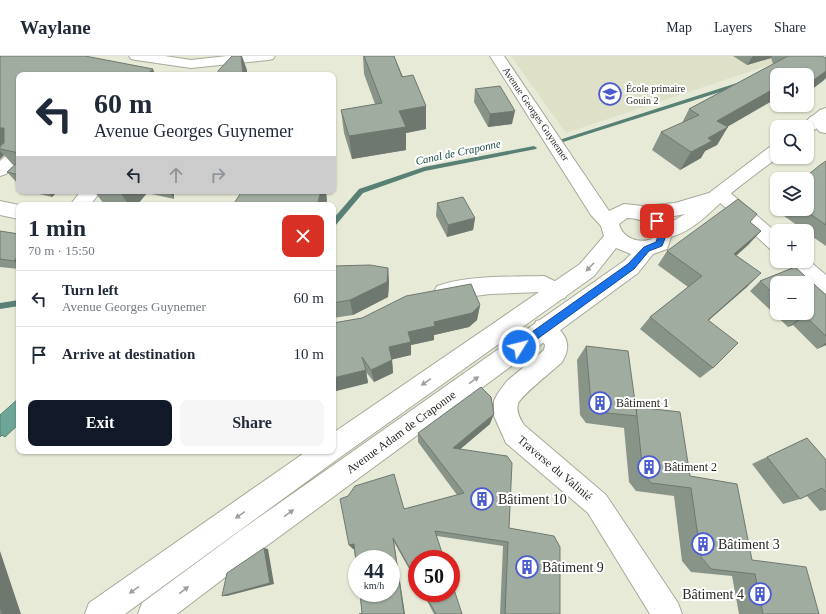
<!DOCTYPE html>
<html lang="en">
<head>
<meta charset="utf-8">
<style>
	:root { --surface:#fff; --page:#f6f6f7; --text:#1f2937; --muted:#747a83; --line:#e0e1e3; --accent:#111827 }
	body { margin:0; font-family:Georgia,serif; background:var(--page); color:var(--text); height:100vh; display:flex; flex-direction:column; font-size:15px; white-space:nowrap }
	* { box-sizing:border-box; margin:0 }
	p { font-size:13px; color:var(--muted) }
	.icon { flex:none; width:22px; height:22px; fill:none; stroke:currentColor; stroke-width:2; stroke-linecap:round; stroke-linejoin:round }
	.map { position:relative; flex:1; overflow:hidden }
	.drawer { position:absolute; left:16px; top:146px; width:320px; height:252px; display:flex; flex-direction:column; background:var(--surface); border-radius:8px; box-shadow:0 1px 3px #0004 }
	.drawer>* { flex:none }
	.banner { position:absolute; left:16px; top:16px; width:320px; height:122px; border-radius:8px; box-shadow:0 1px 3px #0004; background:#fff; color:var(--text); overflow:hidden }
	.buttons { position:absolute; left:770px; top:12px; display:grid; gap:8px }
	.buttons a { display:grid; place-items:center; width:44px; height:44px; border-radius:8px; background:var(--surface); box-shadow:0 1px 3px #0004; font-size:20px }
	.speed { position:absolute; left:348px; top:494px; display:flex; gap:8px; font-size:20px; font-weight:700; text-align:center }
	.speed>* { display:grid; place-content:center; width:52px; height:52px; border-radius:50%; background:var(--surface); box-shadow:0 1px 3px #0004; line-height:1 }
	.speed small { font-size:10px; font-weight:400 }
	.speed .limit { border:6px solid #d22; background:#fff; color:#111 }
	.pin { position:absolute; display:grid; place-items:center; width:34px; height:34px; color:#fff; margin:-17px; border-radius:8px; box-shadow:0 2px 6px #0006 }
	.me { position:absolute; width:44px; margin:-22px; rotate:54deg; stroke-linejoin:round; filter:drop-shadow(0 0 3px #0008) }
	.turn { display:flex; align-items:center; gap:14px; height:84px; padding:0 12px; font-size:18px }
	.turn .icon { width:52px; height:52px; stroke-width:2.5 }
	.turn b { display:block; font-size:28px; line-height:34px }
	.lanes { display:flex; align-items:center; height:38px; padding:0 12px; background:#0003; justify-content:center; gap:20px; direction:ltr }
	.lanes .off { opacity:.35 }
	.round { display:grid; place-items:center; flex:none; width:42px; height:42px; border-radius:8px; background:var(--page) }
	.headline { display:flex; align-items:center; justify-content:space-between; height:68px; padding:0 12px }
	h1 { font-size:24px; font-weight:600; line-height:30px }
	.cta { display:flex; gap:8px; margin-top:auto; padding:8px 12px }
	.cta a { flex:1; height:46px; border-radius:8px; background:var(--accent); color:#fff; font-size:16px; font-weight:600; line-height:46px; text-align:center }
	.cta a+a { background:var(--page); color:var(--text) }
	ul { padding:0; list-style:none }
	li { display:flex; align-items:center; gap:12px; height:56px; padding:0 12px; border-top:1px solid var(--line) }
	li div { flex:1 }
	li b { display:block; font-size:15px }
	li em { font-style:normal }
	header { display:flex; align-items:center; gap:24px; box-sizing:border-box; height:56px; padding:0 20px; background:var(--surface); border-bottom:1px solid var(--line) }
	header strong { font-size:19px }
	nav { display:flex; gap:22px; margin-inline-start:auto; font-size:14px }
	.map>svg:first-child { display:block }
</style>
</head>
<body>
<header>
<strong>Waylane</strong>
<nav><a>Map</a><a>Layers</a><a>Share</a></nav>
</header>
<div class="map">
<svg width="826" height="558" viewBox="0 0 826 558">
	<rect width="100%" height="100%" fill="#e8ead8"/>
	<polygon fill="#dee1c7" points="511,0 796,0 566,77"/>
	<polygon fill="#6da597" stroke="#588074" points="19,342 19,368 5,381 2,379 0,381 0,359"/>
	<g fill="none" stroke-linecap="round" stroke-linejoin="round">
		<g fill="#588074" fill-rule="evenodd">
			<polygon points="737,27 740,29 739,30 563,86 559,86 558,85 559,84"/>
			<polygon points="534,90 537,92 536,93 425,115 363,137 335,170 333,171 333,163 359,133 424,111"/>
			<polygon points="19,244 19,250 0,253 0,247"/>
		</g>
		<g stroke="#a7a998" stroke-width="2">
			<g id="minor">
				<polygon points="129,0 165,0 191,4 227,0 275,0 273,3 268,4 191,12 136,4 131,3"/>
				<polygon points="816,59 826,64 826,77 820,76 808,64 810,61"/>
				<polygon points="19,92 19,106 6,118 0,120 0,105 13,93"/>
				<polygon points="721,132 727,134 777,177 777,195 770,193 715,142 712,138 715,134"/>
				<polygon points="81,135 101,135 90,149 70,149"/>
				<polygon points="0,145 19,149 19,163 0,159"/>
				<polygon points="807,203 826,219 826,239 819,237 789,210 786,205 807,205"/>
				<path d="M544,220L565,230L568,236L565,242L558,244L541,236L490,238L444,244L437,242L434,236L437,230C469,219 510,221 544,220Z"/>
				<path d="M544,263C553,266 566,277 567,288C568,294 565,301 562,306C554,314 520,340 518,348C516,356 520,363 524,369L606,439L678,547L682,558H650L588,457L506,387L494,360V345L498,337L507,325L544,294L545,289L533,272L536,265Z"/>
			</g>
		</g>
		<g stroke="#a7a998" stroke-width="2">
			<g id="major">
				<path d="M490,0H504L609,155L624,148L643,150L675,147L709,137L771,90L777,89V101H779C762,113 745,126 729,139C711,155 695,174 671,181L667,193L653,198L638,217L261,494L177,558H138L142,547L241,474L624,205L631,198L616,192L594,220L339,402L125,558H85L89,547L307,395H333V377L580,208L604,180L601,170L591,159ZM685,158L668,168L664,162ZM627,162C639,162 648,166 653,177L652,183C639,188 622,182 619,168Z"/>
				<polygon points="826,52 826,65 813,75 807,76 807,71 799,71 820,54"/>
			</g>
		</g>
		<use href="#minor" fill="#fff" fill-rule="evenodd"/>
		<use href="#major" fill="#fff" fill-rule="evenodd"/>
	</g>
	<g fill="#899489" fill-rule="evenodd">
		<polygon points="0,0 153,13 155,19 19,19 19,129 7,116 14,110 4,99 0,103"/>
		<polygon points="363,0 394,0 426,73 406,77 406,94 352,103 344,77 341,54 375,48 364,18"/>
		<polygon points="733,0 821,0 823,25 807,19 777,19 777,42 727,71 717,89 705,95 701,102 680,114 652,94 661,76 682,67 689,53 773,8 771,2 747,9"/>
		<polygon points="475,33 512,68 488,71 474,46"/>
		<polygon points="826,105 826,190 807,177 807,175 805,175 773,152 777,147 777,153 807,153"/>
		<polygon points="26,135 58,135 52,141"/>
		<polygon points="94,135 174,135 174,143 147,137 137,149 109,149 104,148"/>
		<polygon points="437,147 475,162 473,174 447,181 436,160"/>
		<polygon points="750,166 761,175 748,189 736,200 748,230 708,265 713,312 700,322 640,273 650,261 688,231 658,209 667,195"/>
		<polygon points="0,175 19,178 19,213 0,211"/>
		<polygon points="333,210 388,212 389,227 388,241 353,259 333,262"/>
		<path d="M795,211L826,239V289L817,293L793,269L788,271L750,235L760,225ZM777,227H807V257H777Z"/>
		<polygon points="480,249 477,264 469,271 434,279 434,284 411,289 411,299 392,303 393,317 374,326 366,316 368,327 336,335 333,267"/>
		<polygon points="586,290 635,351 690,420 752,504 819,558 739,558 732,520 691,516 682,505 674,440 636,435 629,426 624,372 586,367 580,359 577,304"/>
		<polygon points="490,368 460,393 509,472 560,558 500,558 503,490 437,480 417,503 417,527 394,486 362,557 354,493 353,493 349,489 404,453 457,439 418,386 418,377"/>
		<polygon points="807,382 826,404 826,454 820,455 807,440 800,443 783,448 752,408"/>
		<polygon points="423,537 451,537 462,558 434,558"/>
	</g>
	<g fill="#6f786f">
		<polygon points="241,0 242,0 247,14 247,19 243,19"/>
		<polygon points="753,0 772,0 771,2 747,9"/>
		<polygon points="153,13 155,19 146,19"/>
		<polygon points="826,15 826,22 823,25 807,37 807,29"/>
		<polygon points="777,31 777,42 706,83 717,65"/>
		<polygon points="426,50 426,73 406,77 406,94 352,103 349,80 399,55"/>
		<polygon points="515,55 512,68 488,71 490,58"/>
		<polygon points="728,71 717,89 705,95 701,102 680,114 691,96 708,82"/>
		<polygon points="0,72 4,72 9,95 0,93"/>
		<polygon points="0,95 4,99 0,103"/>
		<polygon points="46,135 58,135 52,141"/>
		<polygon points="119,135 146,135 147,137 137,149 129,149"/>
		<polygon points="169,135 174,135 174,143"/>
		<polygon points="321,135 326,135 327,144 326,149 317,149"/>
		<polygon points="475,162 473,174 447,181 448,169"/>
		<polygon points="761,175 748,189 722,212 734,198"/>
		<polygon points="19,199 19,210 14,205"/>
		<polygon points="388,212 389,227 388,241 353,259 350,244"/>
		<polygon points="761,217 748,230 695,276 708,264"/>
		<polygon points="480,249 477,264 469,271 434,279 434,284 411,289 411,299 390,304 389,291 408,276 434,266"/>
		<polygon points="805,260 793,269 788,271 800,262"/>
		<polygon points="826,287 826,289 817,293"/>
		<polygon points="392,304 393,317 374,326 371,314"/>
		<polygon points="366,314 368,327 336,335 333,327 333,322"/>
		<polygon points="494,358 490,368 451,401 453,392"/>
		<polygon points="393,482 394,486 405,558 404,558"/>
		<polygon points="354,488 357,492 353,493 349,489"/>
		<polygon points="264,492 268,493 274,528 227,540 222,540"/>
		<polygon points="0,495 21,558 2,558 0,551"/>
	</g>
	<g fill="#9fac9f" stroke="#6f786f">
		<polygon points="0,0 85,0 153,13 146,19 19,19 19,97 0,93 0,90 4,87 4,72 0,72"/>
		<polygon points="232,0 241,0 243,19 219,19 218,15"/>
		<polygon points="364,0 394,0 402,21 413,19 426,50 399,55 406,71 349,80 341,54 382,47"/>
		<polygon points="788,0 821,0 826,2 826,15 807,29 807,19 777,19 777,31 717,65 728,71 708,82 712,85 691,96 661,76 699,59 689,53"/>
		<polygon points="500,30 515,55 490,58 475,33"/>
		<polygon points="19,105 19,119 7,116"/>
		<polygon points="826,105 826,169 803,153 807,153 807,123 803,123 820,109"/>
		<polygon points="242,135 321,135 317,149 233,149"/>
		<polygon points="463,141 475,162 448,169 437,147"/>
		<polygon points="738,143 757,158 750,166 761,175 734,198 761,217 708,264 738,287 713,312 650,261 702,220 667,195"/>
		<polygon points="0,175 19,178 19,199 14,205 0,203"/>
		<polygon points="370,209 388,212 387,226 350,244 333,247 333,210"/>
		<polygon points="795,211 826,239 826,280 805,260 800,262 794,257 807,257 807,227 777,227 777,241 760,225"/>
		<polygon points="471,228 480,249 472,257 434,266 435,270 408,276 411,286 389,291 392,304 371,314 362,301 366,314 333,322 333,267 362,262 406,240"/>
		<polygon points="586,290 628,295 637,360 597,356 591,347"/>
		<polygon points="481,331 491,341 494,358 453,392 507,400 512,407 509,472 554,480 560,491 560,558 505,558 508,486 435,475 444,503 417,503 417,525 393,482 404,558 359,558 362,557 360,537 391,537 391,503 357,503 357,515 354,488 349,489 340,443 348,440 355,430 394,418 404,453 464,437 418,377"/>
		<polygon points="636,351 680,356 690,420 737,428 752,504 806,511 819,558 763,558 755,518 711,513 701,501 691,432 651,427 643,417"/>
		<polygon points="807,382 826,404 826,436 822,432 800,443 767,401"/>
		<polygon points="264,492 270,527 222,540 227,517"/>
		<polygon points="451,524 462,558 436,558 424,537 451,537"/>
		<polygon points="0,551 2,558 0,558"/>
	</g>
	<defs><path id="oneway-solid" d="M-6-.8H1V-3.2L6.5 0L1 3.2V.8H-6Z"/></defs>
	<g fill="#9e9e9b">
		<use href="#oneway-solid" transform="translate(590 211) rotate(134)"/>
		<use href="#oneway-solid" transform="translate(474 324) rotate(-36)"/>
		<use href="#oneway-solid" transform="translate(426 326) rotate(145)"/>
		<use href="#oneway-solid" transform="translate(289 457) rotate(-36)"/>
		<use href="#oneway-solid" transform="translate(240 459) rotate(145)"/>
		<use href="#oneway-solid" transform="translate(134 534) rotate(145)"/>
		<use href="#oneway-solid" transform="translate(184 534) rotate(-37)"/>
	</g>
	<polygon fill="#1a73e8" stroke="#114b97" points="657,162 660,163 667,177 662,190 649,195 634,213 522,294 515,294 515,288 628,208 644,191 656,186 659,177 653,165"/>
	<defs>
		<g id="school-ring" transform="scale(1.15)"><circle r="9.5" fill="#fff" stroke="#4b5cd1" stroke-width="1.5"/><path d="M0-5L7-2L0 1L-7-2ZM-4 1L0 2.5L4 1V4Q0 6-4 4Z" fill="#4b5cd1"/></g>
		<g id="building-ring" transform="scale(1.15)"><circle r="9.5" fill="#fff" stroke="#4b5cd1" stroke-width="1.5"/><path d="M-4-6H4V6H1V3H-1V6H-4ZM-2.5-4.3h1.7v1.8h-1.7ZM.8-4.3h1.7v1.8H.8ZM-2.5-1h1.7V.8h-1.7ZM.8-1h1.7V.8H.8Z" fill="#4b5cd1"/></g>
	</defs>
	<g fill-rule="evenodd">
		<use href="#school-ring" x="610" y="38"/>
		<use href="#building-ring" x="600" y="347"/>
		<use href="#building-ring" x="649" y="411"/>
		<use href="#building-ring" x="482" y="443"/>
		<use href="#building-ring" x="703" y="488"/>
		<use href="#building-ring" x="527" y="511"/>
		<use href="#building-ring" x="760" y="538"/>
	</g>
	<g text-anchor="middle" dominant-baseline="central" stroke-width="4" stroke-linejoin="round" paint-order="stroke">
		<g font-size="10" fill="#272821" stroke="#fff" text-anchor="start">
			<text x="626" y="32">École primaire<tspan x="626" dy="12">Gouin 2</tspan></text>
		</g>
		<g font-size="10" fill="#272821" stroke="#fff">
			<text transform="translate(536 58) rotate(56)">Avenue Georges Guynemer</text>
		</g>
		<g font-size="11" font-style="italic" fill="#194a3f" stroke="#fff">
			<text transform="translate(458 96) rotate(-12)">Canal de Craponne</text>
		</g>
		<g font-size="12" fill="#272821" stroke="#fff" text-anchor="start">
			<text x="616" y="347">Bâtiment 1</text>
			<text x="664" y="411">Bâtiment 2</text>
		</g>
		<g font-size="12" fill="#272821" stroke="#fff">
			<text transform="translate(401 376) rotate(-36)">Avenue Adam de Craponne</text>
			<text transform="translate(555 412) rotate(40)">Traverse du Valinié</text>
		</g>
		<g font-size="14" fill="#272821" stroke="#fff" text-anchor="start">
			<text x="498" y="443">Bâtiment 10</text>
			<text x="718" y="488">Bâtiment 3</text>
			<text x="542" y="511">Bâtiment 9</text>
			<text x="744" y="538" text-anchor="end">Bâtiment 4</text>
		</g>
	</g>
</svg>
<div class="buttons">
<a><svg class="icon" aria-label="sound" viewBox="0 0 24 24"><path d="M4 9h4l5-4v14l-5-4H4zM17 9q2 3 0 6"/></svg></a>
<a><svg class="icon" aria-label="search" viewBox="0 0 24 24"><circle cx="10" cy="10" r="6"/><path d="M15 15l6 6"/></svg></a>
<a><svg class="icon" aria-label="layers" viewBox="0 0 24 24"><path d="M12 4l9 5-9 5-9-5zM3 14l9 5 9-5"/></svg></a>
<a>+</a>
<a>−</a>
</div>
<div class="speed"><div>44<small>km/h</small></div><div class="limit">50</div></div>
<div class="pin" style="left:657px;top:165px;background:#d93025"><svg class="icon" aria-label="arrive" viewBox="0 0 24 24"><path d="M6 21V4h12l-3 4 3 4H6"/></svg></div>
<svg class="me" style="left:519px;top:291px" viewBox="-20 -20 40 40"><circle r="17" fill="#1a73e8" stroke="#fff" stroke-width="3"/><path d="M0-11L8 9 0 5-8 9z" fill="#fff"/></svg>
<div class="banner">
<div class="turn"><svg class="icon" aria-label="left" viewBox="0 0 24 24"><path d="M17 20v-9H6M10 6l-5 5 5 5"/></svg><div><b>60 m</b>Avenue Georges Guynemer</div></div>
<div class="lanes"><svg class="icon" aria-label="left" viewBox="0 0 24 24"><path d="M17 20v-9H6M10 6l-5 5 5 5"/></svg><svg class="icon off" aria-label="ahead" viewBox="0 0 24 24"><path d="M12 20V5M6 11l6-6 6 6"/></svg><svg class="icon off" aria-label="right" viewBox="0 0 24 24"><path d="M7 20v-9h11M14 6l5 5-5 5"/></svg></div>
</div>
<section class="drawer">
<div class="headline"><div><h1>1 min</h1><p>70 m · 15:50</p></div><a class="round" style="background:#d93025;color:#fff"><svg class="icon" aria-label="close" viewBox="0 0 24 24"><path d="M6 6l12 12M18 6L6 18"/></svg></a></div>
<ul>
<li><svg class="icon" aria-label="left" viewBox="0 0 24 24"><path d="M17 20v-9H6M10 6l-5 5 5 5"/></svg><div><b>Turn left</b><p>Avenue Georges Guynemer</p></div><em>60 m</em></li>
<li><svg class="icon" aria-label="arrive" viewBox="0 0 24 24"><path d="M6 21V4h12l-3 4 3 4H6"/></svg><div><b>Arrive at destination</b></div><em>10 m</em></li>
</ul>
<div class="cta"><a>Exit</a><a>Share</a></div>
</section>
</div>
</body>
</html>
